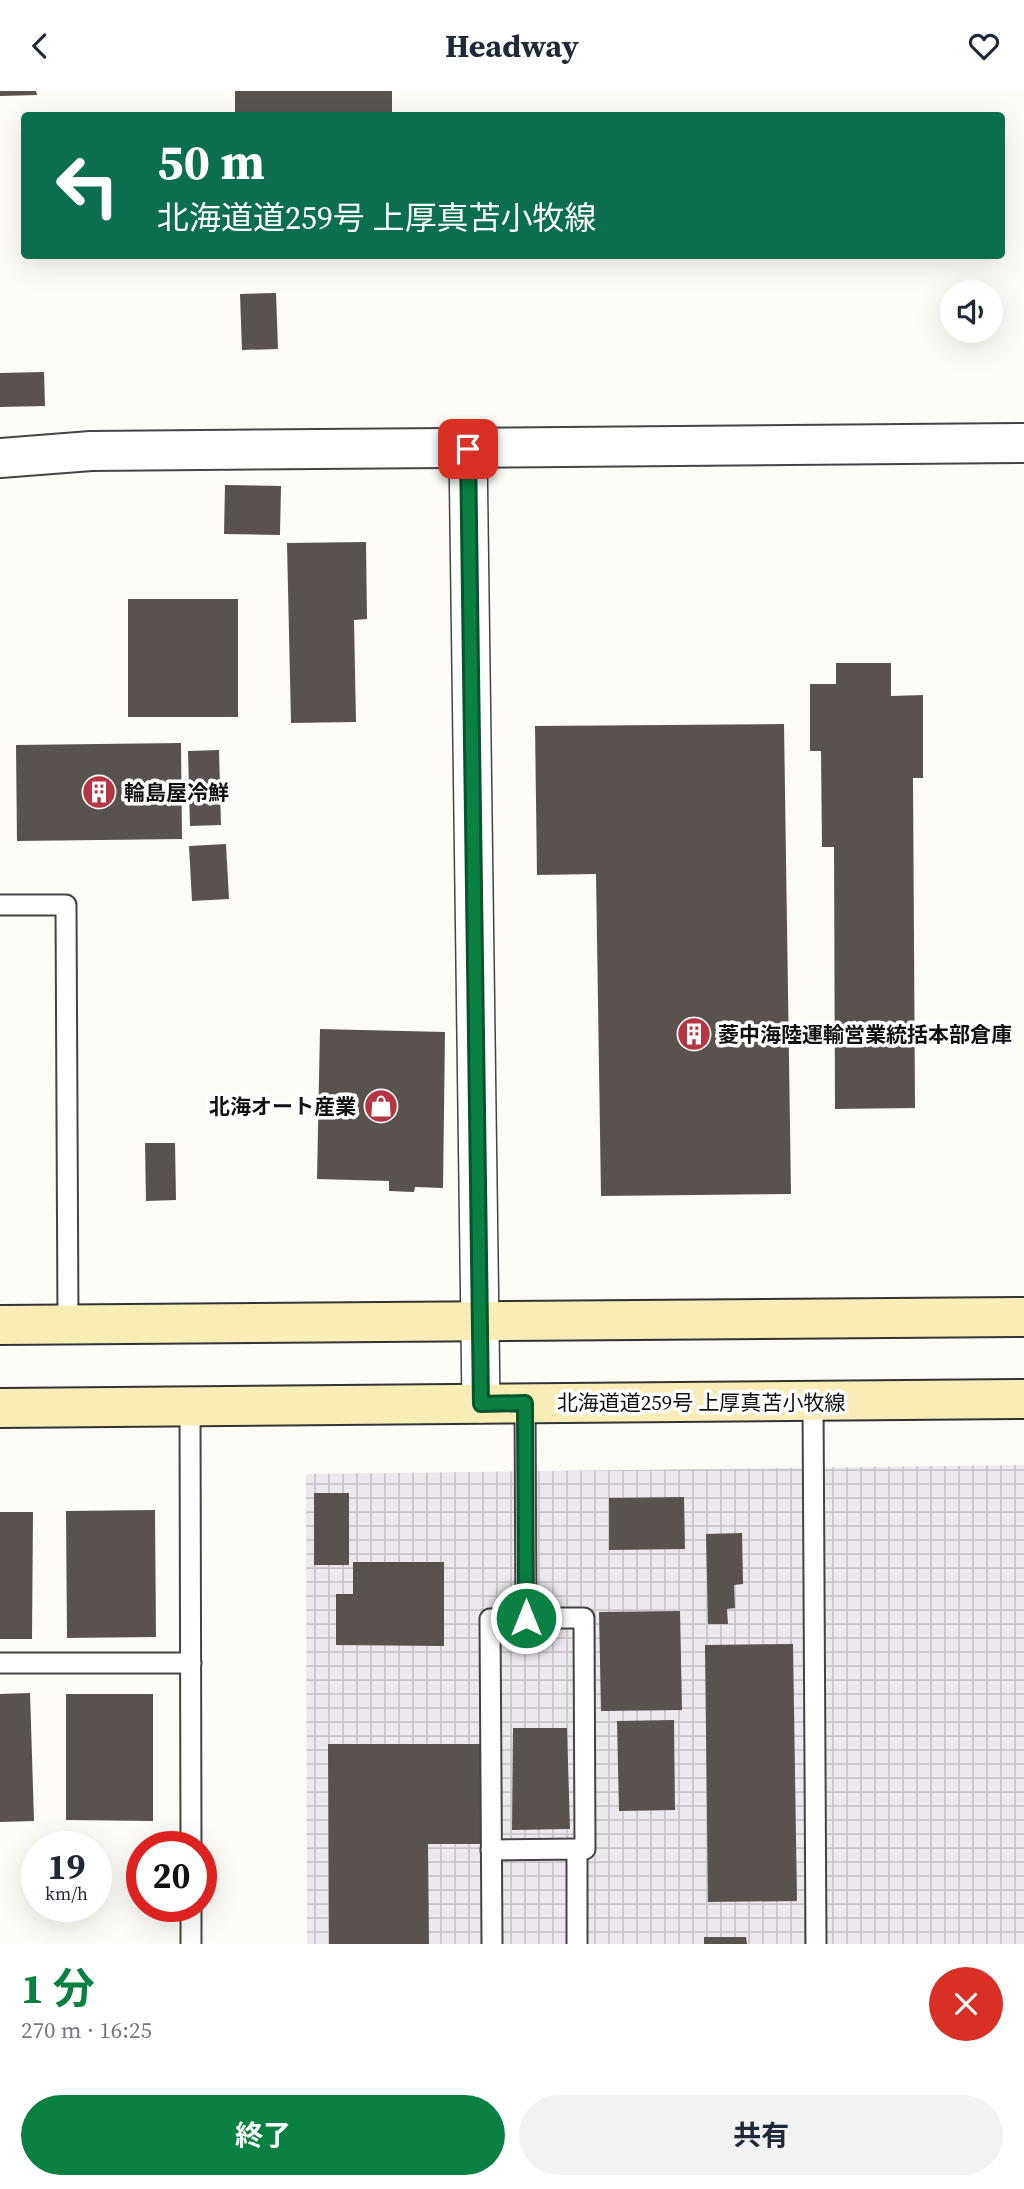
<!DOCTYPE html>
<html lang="ja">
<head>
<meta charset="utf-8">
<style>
	:root { --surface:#fff; --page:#f2f2f3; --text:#1f2937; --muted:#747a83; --accent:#0b8043 }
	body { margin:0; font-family:"Source Serif 4","Noto Sans JP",serif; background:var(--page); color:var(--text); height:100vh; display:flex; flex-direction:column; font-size:26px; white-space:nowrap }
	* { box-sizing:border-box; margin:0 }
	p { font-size:23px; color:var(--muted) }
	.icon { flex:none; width:38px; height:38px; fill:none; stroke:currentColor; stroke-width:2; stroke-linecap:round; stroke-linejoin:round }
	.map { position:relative; height:1853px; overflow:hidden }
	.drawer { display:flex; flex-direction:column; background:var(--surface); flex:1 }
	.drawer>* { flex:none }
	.top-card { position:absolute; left:21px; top:21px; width:984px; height:147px; border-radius:7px; box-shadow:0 7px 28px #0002; background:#0b6e4f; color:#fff; overflow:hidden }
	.buttons { position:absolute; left:940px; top:189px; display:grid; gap:14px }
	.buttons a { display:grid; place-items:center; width:63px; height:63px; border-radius:50%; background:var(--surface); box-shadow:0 7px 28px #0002; font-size:35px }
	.speed { position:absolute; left:21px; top:1740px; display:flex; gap:14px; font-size:35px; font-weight:700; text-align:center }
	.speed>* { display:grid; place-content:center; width:91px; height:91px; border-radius:50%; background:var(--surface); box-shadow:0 7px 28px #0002; line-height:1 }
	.speed small { font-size:18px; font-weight:400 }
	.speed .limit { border:10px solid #d22; background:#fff; color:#111 }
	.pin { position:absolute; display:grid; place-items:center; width:60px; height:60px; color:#fff; margin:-30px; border-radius:14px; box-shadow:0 4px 10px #0006 }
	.me { position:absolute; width:77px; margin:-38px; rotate:0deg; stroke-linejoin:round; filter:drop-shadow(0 0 5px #0008) }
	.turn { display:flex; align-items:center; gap:24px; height:147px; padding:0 21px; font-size:32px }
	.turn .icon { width:91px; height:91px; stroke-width:2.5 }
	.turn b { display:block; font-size:49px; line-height:60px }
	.round { display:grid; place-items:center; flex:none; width:74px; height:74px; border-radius:37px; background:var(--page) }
	.overview { display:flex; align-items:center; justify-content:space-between; height:119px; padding:0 21px }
	h1 { font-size:42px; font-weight:700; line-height:52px; color:var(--accent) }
	.action { display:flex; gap:14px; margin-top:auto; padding:14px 21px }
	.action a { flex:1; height:80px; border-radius:42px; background:var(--accent); color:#fff; font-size:28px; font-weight:700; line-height:80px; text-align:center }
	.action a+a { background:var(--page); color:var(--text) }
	header { display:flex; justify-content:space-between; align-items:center; height:91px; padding:0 21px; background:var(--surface); font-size:32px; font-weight:700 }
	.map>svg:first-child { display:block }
</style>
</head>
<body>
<header><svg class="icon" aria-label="back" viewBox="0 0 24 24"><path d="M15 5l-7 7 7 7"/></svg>Headway<svg class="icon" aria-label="heart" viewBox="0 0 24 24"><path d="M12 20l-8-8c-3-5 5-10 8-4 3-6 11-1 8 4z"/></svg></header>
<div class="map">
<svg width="1024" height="1853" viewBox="0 0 1024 1853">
	<defs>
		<pattern id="industrial-grid" width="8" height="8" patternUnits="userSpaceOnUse" patternTransform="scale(1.75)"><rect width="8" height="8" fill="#ede7ee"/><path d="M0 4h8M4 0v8" fill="none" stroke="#cac5cb"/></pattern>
	</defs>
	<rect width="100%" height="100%" fill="#fefcf6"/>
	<polygon fill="url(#industrial-grid)" points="1024,1374 1024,1853 307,1853 306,1383"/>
	<g fill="#59524e">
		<polygon points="0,0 36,0 37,4 0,5"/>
		<rect x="235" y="0" width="157" height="24"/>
		<polygon points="276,202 278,258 242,259 240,203"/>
		<polygon points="44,281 45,315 0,316 0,282"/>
		<polygon points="225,394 281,395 280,444 224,443"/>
		<polygon points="366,451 367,528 354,529 356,631 291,632 287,452"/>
		<rect x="128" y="508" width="110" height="118"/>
		<polygon points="836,572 891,572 891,605 923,604 923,687 913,687 915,1017 835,1018 834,756 822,756 821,660 810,660 810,593 836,593"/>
		<polygon points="784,633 791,1103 601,1105 596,783 537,784 535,635"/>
		<polygon points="181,652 182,748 17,750 16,654"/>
		<polygon points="219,659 221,734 190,735 188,660"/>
		<polygon points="226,753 229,808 192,810 189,755"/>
		<polygon points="320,938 445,941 443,1097 415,1096 414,1101 389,1100 389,1090 317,1088"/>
		<polygon points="145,1052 175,1052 176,1109 146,1110"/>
		<rect x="314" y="1402" width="35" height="72"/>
		<polygon points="684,1406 685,1458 609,1459 609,1407"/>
		<polygon points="155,1419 156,1546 67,1547 66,1420"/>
		<polygon points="0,1421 33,1421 32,1548 0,1548"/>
		<polygon points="742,1442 743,1493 734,1494 735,1517 727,1518 728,1533 708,1533 706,1443"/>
		<polygon points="353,1471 444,1471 444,1555 336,1554 336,1503 353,1503"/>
		<polygon points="680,1520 682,1619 601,1620 599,1521"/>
		<polygon points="793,1553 797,1810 708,1811 705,1554"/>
		<polygon points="30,1602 34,1730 0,1731 0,1603"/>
		<polygon points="66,1603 153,1603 153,1730 66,1729"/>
		<polygon points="674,1629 675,1719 619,1720 617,1630"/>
		<polygon points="513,1637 567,1637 570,1738 512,1739"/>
		<polygon points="328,1653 480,1653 480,1753 428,1753 429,1853 329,1853"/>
		<polygon points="704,1846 746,1846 747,1853 704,1853"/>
	</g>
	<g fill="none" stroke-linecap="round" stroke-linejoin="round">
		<g stroke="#444" stroke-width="23">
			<g id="service">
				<polyline points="0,814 66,814 68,1233"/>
				<polyline points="813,1311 816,1853"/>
				<polyline points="190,1316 191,1755"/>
				<polyline points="526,1527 584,1527 585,1758 577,1758"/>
				<polyline points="0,1572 191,1572"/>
				<polyline points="491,1759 577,1758 577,1853"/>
				<polyline points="191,1815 191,1853"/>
				<polyline points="492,1853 490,1528 526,1527 525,1312"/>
			</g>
		</g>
		<g stroke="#444" stroke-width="40">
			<polyline id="minor" points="468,358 481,1313"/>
		</g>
		<g stroke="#444" stroke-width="42">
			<polyline id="tertiary" points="0,367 91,360 1024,352"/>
		</g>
		<g stroke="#333" stroke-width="42">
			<g id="secondary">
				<polyline points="0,1234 1024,1226"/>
				<polyline points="0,1317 1024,1308"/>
			</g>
		</g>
		<use href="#service" stroke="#fff" stroke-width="19"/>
		<use href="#minor" stroke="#fff" stroke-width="37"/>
		<use href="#tertiary" stroke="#fff" stroke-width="38"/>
		<use href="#secondary" stroke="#f8edb7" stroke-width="38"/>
	</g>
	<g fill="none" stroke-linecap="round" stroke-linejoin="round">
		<g stroke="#07532c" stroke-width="18">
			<polyline id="route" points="468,358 481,1313 525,1312 526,1527"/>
		</g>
		<use href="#route" stroke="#0b8043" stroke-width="12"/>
	</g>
	<defs>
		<g id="building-disc" transform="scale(1.75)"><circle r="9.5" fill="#b53542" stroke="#fff"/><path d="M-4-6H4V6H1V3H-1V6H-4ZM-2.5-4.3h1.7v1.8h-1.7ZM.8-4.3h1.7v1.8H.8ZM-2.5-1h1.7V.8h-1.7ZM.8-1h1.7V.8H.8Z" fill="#fff"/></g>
		<g id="shop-disc" transform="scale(1.75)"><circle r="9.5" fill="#b53542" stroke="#fff"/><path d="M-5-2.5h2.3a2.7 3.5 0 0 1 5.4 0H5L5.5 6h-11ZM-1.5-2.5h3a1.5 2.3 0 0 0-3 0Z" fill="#fff"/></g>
	</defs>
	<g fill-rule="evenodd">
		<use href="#building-disc" x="99" y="701"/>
		<use href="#building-disc" x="694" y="943"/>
		<use href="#shop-disc" x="381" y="1015"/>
	</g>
	<g text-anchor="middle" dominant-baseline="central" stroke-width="7" stroke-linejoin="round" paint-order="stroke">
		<g font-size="21" font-weight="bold" fill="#111" stroke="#fff" text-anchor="start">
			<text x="124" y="701">輪島屋冷鮮</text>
			<text x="718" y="943">菱中海陸運輸営業統括本部倉庫</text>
			<text x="356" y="1015" text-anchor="end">北海オート産業</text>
		</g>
		<g font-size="21" fill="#111" stroke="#fff">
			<text x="701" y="1311">北海道道259号 上厚真苫小牧線</text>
		</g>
	</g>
</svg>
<div class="buttons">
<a><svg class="icon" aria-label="sound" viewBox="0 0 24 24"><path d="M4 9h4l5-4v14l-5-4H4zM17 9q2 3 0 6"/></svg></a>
</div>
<div class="speed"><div>19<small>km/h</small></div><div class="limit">20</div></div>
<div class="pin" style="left:468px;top:358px;background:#d93025"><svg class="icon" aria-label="arrive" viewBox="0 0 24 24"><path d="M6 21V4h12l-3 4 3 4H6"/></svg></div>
<svg class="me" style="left:526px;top:1527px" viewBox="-20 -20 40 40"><circle r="17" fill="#0b8043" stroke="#fff" stroke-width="3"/><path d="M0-11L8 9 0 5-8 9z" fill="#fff"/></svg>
<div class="top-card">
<div class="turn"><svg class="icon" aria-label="left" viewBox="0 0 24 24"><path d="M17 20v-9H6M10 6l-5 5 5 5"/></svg><div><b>50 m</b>北海道道259号 上厚真苫小牧線</div></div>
</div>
</div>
<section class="drawer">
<div class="overview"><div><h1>1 分</h1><p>270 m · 16:25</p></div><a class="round" style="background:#d93025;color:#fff"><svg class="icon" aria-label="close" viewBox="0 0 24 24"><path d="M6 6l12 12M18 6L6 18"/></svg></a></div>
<div class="action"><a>終了</a><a>共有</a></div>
</section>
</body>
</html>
